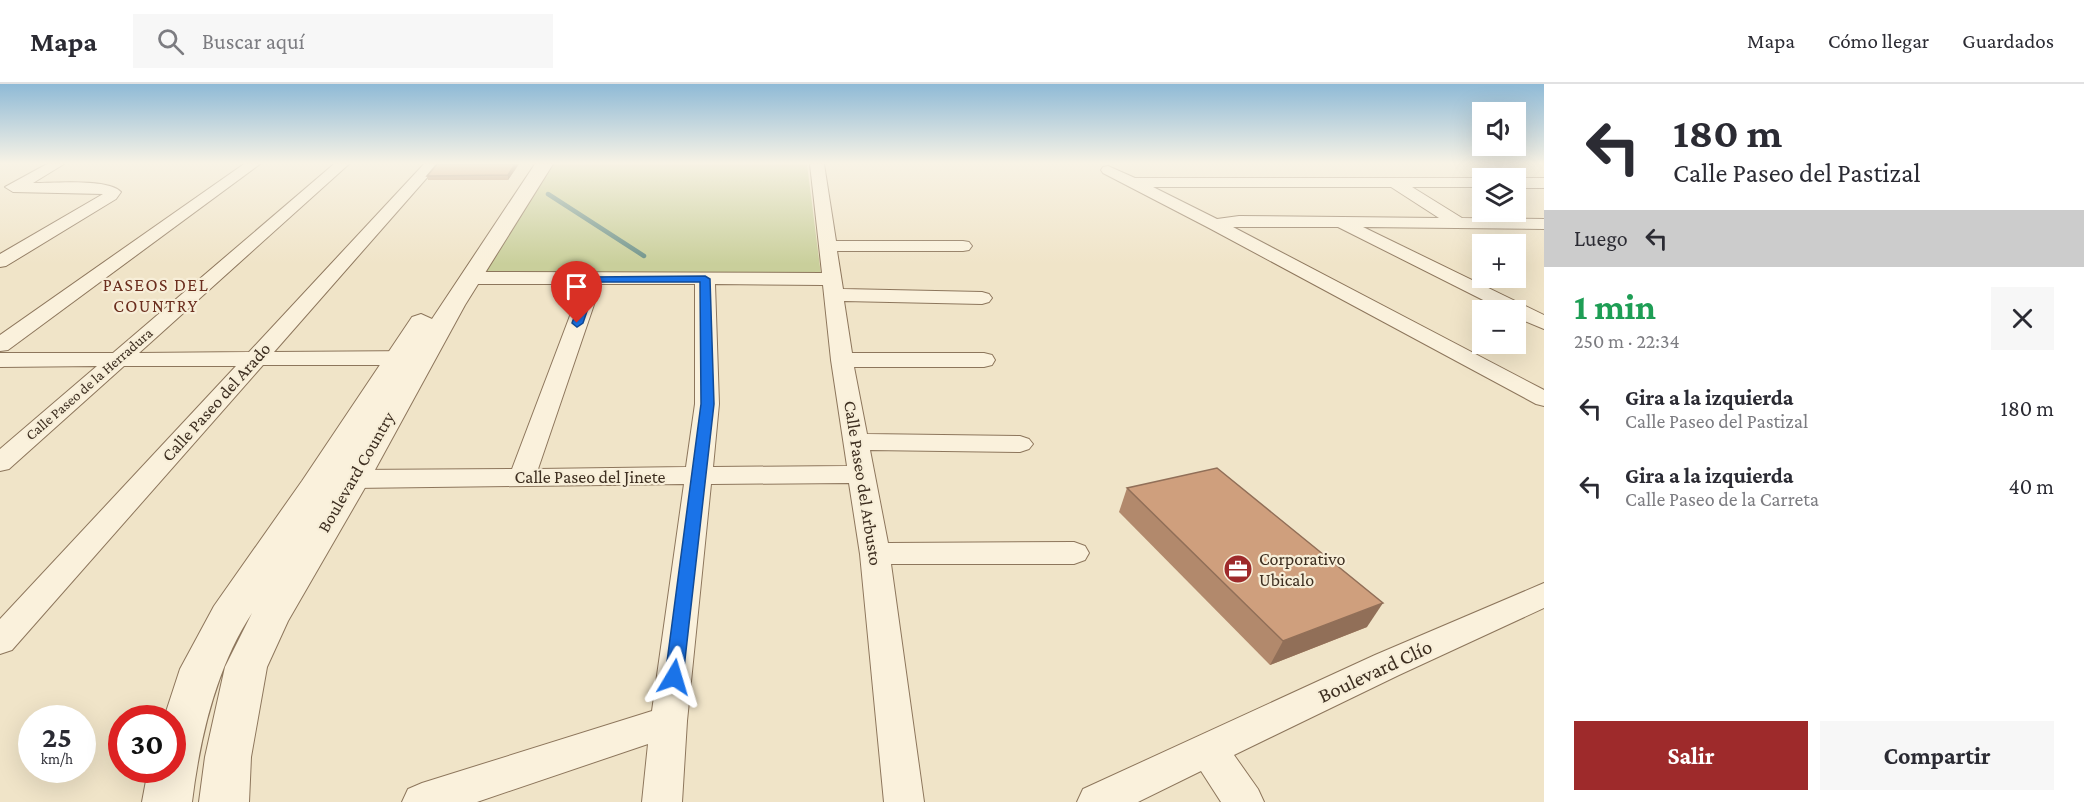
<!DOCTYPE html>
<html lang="es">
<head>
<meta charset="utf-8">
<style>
	:root { --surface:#fff; --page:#f7f7f7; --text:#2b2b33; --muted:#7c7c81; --line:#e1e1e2; --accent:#9e2a2b }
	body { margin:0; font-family:"Crimson Pro",serif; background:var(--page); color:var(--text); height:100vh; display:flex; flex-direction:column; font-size:22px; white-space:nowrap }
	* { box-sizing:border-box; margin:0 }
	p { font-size:20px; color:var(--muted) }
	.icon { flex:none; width:33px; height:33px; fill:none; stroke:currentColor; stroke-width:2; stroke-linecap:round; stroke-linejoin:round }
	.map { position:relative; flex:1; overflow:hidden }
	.details { display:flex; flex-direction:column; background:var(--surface); width:540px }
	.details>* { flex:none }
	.top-card { background:#fff; color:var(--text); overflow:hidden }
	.controls { position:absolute; left:1472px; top:18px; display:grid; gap:12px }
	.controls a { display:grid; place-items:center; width:54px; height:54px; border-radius:0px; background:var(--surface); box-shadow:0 6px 24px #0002; font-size:30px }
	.speed { position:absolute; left:18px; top:621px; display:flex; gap:12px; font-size:30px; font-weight:700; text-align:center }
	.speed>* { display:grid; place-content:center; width:78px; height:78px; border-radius:50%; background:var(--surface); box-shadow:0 6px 24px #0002; line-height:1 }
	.speed small { font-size:15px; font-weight:400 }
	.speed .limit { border:9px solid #d22; background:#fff; color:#111 }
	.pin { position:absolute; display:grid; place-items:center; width:51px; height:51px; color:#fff; margin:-62px -26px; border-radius:50% 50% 50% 0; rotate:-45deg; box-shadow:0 0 6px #0007 }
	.pin .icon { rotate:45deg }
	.me { position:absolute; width:66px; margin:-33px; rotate:7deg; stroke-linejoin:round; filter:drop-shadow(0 0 4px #0008) }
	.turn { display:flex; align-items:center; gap:21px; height:126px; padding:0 30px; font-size:27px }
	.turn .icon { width:78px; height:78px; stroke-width:2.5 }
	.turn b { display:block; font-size:42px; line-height:51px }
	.then { display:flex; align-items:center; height:57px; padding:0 30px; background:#0003; gap:12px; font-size:22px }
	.round { display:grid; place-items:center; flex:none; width:63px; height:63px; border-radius:0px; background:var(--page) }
	.head { display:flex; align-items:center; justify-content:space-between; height:102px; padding:0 30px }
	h1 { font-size:36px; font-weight:700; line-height:45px; color:#1e9e55 }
	.button { display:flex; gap:12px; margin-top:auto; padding:12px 30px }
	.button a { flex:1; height:69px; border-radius:0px; background:var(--accent); color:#fff; font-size:24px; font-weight:700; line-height:69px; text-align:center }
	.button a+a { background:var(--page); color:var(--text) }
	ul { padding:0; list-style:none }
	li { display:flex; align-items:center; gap:18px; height:78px; padding:0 30px }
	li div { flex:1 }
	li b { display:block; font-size:22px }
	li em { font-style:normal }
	header { display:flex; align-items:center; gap:36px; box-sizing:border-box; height:84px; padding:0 30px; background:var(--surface); border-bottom:2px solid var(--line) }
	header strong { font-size:28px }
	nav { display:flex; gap:33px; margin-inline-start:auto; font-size:21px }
	.search { width:420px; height:54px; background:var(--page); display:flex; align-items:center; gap:15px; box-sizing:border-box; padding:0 21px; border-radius:0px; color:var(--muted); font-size:22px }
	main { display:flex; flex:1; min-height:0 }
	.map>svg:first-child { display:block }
</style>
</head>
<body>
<header>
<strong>Mapa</strong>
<div class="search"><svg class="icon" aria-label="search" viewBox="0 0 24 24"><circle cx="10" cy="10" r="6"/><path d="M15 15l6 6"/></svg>Buscar aquí</div>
<nav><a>Mapa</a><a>Cómo llegar</a><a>Guardados</a></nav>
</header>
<main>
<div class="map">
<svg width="1544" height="718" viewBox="0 0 1544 718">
	<rect width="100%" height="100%" fill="#f0e4c8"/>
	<polygon fill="#c9cf9b" points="548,80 807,80 821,191 478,191"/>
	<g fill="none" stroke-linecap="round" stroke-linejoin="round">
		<polyline stroke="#6f938a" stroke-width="4.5" points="548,110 644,172"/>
		<g stroke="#8d765c" stroke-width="2">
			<g id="minor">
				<path d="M47,80H64L33,99C52,99 109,94 121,108L116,115L6,182L0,183V170L103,110L13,108L5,103Z"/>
				<polygon points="244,80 260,80 8,266 0,267 0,251"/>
				<polygon points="334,80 349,80 139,269 249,268 424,80 439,80 274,268 419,267 427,269 430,274 427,279 419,281 263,281 12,566 0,570 0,535 236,282 124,282 9,385 0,387 0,365 97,282 0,283 0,269 113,269"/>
				<path d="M810,80H824L836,157H963L969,158L972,162L969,166L963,167H837L843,205L982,208L989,210L992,214L989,218L982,220L844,217L852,269H984L992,271L995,276L992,281L984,283H854L867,350L1020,352L1029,355L1033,360L1029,365L1020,368L870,366L888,459L1074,458L1085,462L1089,469L1085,476L1074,480H891L924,718H884L860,470L849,399L711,400L687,637L682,718H642L648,660L477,718H402L408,705L422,699L652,627L684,400L353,404L343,401L340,395L343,389L353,386L512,385L582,200H471L464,198L462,194L464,190L471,188L822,189ZM601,200H695V320L686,383L538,385ZM715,200L823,201L831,276L847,382L713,383L719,320Z"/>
				<path d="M1108,82L1135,94H1486H1482V103H1412L1462,134L1544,135V145L1363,143L1544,231V245L1515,233V226H1503L1338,143H1233L1544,306V322L1536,320L1209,144L1103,89L1101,86L1103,83ZM1153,103H1391L1439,134L1239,132L1217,135Z"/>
				<rect x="1515" y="94" width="29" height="10"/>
				<polygon points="1544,499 1544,524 1399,591 1234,671 1258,705 1264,718 1221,718 1201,687 1138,718 1077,718 1083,705 1375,571"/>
			</g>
		</g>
		<g stroke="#8d765c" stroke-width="2">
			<path id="tertiary" d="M535,80H553L465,221L370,395L288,537L267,583L251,673L249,718H199L205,673L225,583L252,529C216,584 200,653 192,718H142L148,686H172V634H164L180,585L214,522L302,397L412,233L421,230L432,235Z"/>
		</g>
		<use href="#minor" fill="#faf1dc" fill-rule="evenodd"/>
		<use href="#tertiary" fill="#faf1dc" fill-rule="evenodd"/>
	</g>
	<g fill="#b2896c">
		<polygon points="437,80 519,80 508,96 428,96 427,92"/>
		<polygon points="1127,404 1367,543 1270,581 1119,428"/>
	</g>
	<g fill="#916f58">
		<polygon points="515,80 519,80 508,96 508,91"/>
		<polygon points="1383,519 1367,543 1270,581 1283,557"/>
	</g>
	<g fill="#cf9f7d" stroke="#916f58" stroke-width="1.5">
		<polygon points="437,80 515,80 508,91 427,92"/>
		<polygon points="1217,384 1383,519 1283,557 1127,404"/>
	</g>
	<linearGradient id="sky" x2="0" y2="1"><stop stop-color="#8fbad6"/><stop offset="0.44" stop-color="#f8f3e6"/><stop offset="1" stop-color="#f8f3e6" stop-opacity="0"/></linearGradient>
	<rect width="1544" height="180" fill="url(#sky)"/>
	<polygon fill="#1a73e8" stroke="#114b97" stroke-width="1.5" points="705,192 710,195 714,320 683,593 681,598 674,600 667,598 665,593 701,320 700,198 597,198 583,239 577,243 572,239 589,193"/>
	<defs>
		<g id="office-disc" transform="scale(1.5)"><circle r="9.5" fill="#9e2a2b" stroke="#f7eed8"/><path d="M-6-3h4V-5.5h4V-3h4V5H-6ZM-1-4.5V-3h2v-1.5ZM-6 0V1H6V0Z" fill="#fff"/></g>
	</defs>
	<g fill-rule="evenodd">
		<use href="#office-disc" x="1238" y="485"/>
	</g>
	<g text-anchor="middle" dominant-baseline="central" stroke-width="4.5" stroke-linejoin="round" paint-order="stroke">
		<g font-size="15" fill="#3d2e20" stroke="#f7eed8">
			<text transform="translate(89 300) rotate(-41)">Calle Paseo de la Herradura</text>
		</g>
		<g font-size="18" letter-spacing="1.5" fill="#6b2e1e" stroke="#f7eed8">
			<text x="156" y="201">PASEOS DEL<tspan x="156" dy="21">COUNTRY</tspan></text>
		</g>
		<g font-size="18" fill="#3d2e20" stroke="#f7eed8">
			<text transform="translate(216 318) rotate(-48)">Calle Paseo del Arado</text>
			<text transform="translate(356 388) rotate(-60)">Boulevard Country</text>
			<text x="590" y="393">Calle Paseo del Jinete</text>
			<text transform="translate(863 399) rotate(81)">Calle Paseo del Arbusto</text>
		</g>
		<g font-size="18" fill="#3d2e20" stroke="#f7eed8" text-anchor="start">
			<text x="1259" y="475">Corporativo<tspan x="1259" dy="21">Ubicalo</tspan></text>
		</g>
		<g font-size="21" fill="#3d2e20" stroke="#f7eed8">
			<text transform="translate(1375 587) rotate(-25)">Boulevard Clío</text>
		</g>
	</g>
</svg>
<div class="controls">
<a><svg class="icon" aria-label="sound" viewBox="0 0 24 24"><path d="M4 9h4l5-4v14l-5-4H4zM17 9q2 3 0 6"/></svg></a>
<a><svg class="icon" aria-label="layers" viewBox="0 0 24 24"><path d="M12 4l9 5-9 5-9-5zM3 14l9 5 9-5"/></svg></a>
<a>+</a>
<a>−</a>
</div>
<div class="speed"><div>25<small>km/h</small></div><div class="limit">30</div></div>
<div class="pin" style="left:577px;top:239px;background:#d93025"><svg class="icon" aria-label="arrive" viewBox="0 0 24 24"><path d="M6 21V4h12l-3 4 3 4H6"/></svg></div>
<svg class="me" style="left:674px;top:593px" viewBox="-20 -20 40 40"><path d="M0-17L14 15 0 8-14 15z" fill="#1a73e8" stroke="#fff" stroke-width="4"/></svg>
</div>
<section class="details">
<div class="top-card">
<div class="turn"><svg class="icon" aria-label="left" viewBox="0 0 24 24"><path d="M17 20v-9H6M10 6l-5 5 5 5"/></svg><div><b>180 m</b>Calle Paseo del Pastizal</div></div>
<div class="then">Luego<svg class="icon" aria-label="left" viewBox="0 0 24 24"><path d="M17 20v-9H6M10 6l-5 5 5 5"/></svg></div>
</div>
<div class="head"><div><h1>1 min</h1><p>250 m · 22:34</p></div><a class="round"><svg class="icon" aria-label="close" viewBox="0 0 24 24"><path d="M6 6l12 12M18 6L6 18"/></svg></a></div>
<ul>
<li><svg class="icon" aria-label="left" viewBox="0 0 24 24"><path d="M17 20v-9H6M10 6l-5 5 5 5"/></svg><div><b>Gira a la izquierda</b><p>Calle Paseo del Pastizal</p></div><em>180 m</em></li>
<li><svg class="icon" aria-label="left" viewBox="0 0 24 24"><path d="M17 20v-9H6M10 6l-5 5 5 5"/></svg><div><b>Gira a la izquierda</b><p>Calle Paseo de la Carreta</p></div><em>40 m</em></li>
</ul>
<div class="button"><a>Salir</a><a>Compartir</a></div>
</section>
</main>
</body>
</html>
